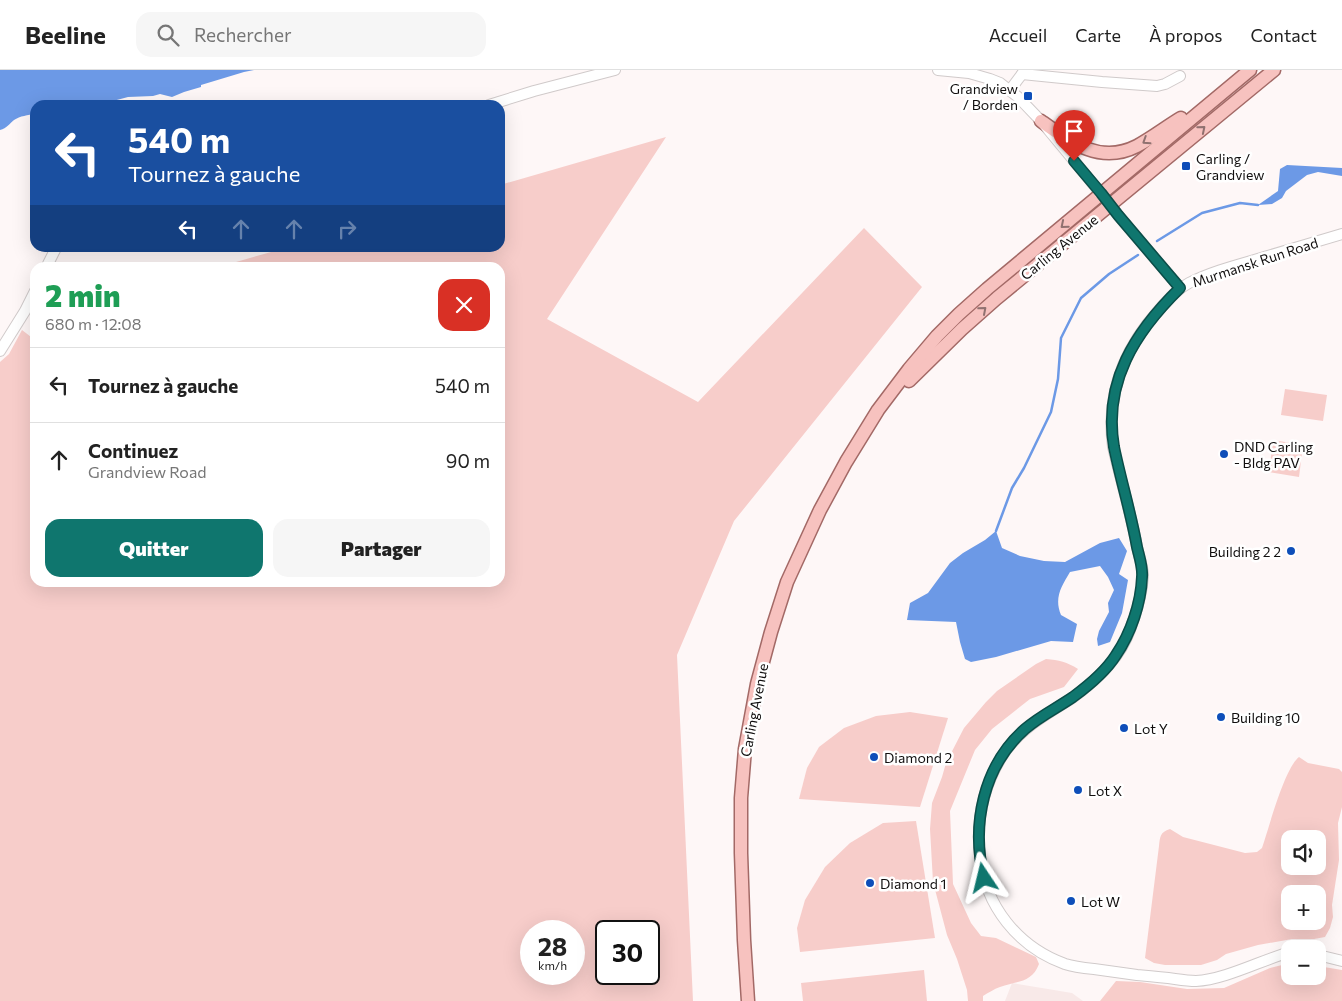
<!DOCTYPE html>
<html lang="fr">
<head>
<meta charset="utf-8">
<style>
	:root { --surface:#fff; --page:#f6f6f6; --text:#222; --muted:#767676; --line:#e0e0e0; --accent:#0f766e }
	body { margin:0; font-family:Commissioner,sans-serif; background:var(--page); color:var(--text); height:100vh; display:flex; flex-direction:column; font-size:19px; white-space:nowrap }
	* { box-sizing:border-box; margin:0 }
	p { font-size:16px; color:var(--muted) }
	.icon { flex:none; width:28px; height:28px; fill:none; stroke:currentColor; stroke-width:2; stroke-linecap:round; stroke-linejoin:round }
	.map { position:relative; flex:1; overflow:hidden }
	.drawer { position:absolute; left:30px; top:192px; width:475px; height:325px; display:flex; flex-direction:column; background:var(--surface); border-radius:15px; box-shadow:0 5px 20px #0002 }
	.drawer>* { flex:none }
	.guide { position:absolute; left:30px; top:30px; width:475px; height:152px; border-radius:15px; box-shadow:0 5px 20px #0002; background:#1a4fa0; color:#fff; overflow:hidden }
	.fabs { position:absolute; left:1281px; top:760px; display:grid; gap:10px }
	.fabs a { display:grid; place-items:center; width:45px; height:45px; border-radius:10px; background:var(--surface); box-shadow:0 5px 20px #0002; font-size:25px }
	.speed { position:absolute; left:520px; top:850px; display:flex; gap:10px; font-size:25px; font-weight:700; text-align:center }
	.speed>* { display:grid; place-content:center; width:65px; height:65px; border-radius:50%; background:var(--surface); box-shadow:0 5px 20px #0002; line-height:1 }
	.speed small { font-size:12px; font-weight:400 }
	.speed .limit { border:2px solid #111; border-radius:8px; background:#fff; color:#111 }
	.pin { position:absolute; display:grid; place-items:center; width:42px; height:42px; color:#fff; margin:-51px -21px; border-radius:50% 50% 50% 0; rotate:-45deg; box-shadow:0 0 5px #0007 }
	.pin .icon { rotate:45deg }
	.me { position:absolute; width:55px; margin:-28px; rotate:350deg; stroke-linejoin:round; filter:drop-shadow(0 0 4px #0008) }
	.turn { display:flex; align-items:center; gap:18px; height:105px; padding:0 15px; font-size:22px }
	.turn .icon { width:65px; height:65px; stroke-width:2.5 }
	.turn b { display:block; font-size:35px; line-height:42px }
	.lanes { display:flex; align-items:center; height:48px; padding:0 15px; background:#0003; justify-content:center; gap:25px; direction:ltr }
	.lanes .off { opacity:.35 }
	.round { display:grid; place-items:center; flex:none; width:52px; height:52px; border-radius:15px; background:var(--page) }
	.overview { display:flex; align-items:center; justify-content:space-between; height:85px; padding:0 15px }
	h1 { font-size:30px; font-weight:800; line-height:38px; color:#1e9e55 }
	.cta { display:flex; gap:10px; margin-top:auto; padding:10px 15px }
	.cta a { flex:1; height:58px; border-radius:15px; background:var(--accent); color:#fff; font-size:20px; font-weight:800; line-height:58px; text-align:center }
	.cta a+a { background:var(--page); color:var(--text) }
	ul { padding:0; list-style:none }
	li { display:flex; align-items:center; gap:15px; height:75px; padding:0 15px; border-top:1px solid var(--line) }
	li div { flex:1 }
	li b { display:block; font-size:19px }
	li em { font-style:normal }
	header { display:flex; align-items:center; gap:30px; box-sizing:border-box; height:70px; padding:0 25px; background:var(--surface); border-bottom:1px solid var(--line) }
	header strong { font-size:24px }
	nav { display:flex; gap:28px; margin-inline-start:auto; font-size:18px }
	.search { width:350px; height:45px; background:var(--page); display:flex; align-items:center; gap:12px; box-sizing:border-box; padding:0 18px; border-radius:15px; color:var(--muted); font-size:19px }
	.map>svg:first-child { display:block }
</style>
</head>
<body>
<header>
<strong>Beeline</strong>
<div class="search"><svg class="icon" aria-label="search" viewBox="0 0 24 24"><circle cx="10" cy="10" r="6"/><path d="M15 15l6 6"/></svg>Rechercher</div>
<nav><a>Accueil</a><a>Carte</a><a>À propos</a><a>Contact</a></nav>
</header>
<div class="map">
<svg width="1342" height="931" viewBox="0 0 1342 931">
	<rect width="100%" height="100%" fill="#fef7f7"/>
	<polygon fill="#f8e9e8" points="1012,913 1072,923 1083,931 1005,931"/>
	<g fill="#f7cdca" fill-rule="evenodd">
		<path d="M666,67L547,249L698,332L864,158L922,217L734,451L677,585L693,931H0V292L9,284L22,260L35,270V512H500V198L232,197L236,192L285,178H500V115ZM574,861V904H531V861ZM649,861V904H606V861Z"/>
		<polygon points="1285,319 1327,325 1323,351 1281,345"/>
		<polygon points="1273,370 1303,375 1299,407 1269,402"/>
		<path d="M1046,589C1059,590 1067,592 1078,599L1064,617L1030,629L992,659L975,680L950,741L953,814L971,853L981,866L996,868L1036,887L1039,894C1032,913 1017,911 1000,917C994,919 988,923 983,926V931H968L967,920L957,889L947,865L933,812L930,759L932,733L942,707L946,693L964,658L986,632L997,621L1036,594Z"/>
		<polygon points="910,642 948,648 920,737 799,729 807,698 819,677 844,658 876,646"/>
		<path d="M1299,687L1308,693L1339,699L1342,702V737L1338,753L1339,790L1332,835L1333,847L1330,858L1325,867L1314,869H1292L1258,875L1226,884L1217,890L1201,895H1165L1154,893L1145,888L1159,776C1160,767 1160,762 1170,759L1183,767L1245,783L1257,782L1262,778C1269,758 1284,699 1299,687ZM1290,769H1318V796H1290ZM1290,824H1318V851H1290Z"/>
		<polygon points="916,751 935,868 800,882 797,858 805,830 825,797 850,773 883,753"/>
		<polygon points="1286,894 1290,894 1290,906 1318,906 1318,896 1342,900 1342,931 1100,931 1116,911 1140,912 1187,919 1224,918 1270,898"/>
		<polygon points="924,900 927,931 803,931 801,913"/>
	</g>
	<g fill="#6c99e6">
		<path d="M0,0H254L244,2L201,15V17L184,22L172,27L160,24L153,26L128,27L98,35H35V44C28,45 20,46 14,50C9,54 7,58 0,60Z"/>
		<polygon points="1287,95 1342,98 1342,106 1318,102 1307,105 1286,121 1282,128 1272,134 1258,135 1278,121 1280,99"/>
		<path d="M996,461L1002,478L1020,486L1044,491L1065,492L1100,473L1119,468L1127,481L1119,504L1128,510L1122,543L1110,572L1098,576L1097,569L1099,561L1109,542L1108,533L1114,520L1108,507L1100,496L1070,502C1061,517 1054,528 1061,545L1077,554L1073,572L1051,571L996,587L971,592L965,589L960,572L956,552L907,550L910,533L928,523L950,493L963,483L985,470Z"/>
	</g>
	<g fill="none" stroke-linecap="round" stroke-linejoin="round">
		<g stroke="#6c99e6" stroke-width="2.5">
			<polyline points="1157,171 1202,143 1240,133 1258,135"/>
			<polyline points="996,461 1012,418 1024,398 1051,342 1058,309 1061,268 1081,228 1109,204 1138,185"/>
		</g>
		<g stroke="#d0caca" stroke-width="12">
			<g id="minor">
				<polyline points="938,0 969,3 990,9 1000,13 1018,27 1041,51 1085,104 1118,145 1180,218"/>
				<polyline points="1022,4 1102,12 1157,16 1165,14 1180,6"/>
				<polyline points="1010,20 1025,0"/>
				<polyline points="489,35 534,21 615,0"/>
				<polyline points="46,198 56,178"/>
				<polyline points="0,281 25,241 35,221"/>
				<path d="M1290,882C1262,890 1224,910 1196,911C1189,911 1182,910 1175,909C1162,907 1149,906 1137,905C1122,903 1108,901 1094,899C1084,898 1074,897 1065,894C1018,877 985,836 980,786C976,751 983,718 1001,688C1019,658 1045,646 1072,628C1096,611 1120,588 1130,560C1136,544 1142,524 1143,506C1143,497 1139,486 1137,477C1131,444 1121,411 1113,377C1106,325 1124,279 1158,241C1168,230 1177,219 1189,213C1209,203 1230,197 1251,191C1281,182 1312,173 1342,164"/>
				<polyline points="1318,885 1342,891"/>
			</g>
		</g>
		<g stroke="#a36966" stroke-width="15">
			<g id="major">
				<path d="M1041,51C1070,72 1100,95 1137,76C1152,68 1166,57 1181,48"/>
				<polyline points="909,311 962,259 997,228 1274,0"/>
				<polyline points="748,931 744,870 741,783 741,728 745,679 757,614 771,562 787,512 820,440 846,392 878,340 909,299 937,266 959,244 987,219 1250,0"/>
			</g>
		</g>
		<use href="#minor" stroke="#fff" stroke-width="10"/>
		<use href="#major" stroke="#f7c2bf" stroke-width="12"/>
	</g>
	<defs><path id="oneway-chevron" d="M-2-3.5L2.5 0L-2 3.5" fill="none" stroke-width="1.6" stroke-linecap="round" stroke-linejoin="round" transform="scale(1.25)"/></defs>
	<g stroke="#907170">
		<use href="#oneway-chevron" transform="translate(1202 59) rotate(-40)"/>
		<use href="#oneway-chevron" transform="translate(1146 71) rotate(147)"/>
		<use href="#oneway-chevron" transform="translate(1064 155) rotate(140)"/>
		<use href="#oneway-chevron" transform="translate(983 240) rotate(-41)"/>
	</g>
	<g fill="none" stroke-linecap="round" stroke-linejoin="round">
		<g stroke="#0a4d48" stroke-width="12">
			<path id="route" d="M984,808C971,755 983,696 1025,659C1040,646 1057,638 1073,627C1088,616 1106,601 1116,585C1131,563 1141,533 1142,507C1143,497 1139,486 1137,477C1131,443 1121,411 1114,377C1103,312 1135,262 1180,218L1118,145L1101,123L1074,91"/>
		</g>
		<use href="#route" stroke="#0f766e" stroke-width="9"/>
	</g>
	<g fill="#0e4eb9" stroke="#fff" stroke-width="2">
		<rect x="1023" y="21" width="10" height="10" rx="2.5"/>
		<rect x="1181" y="91" width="10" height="10" rx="2.5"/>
		<circle cx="1224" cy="384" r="5"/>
		<circle cx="1291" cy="481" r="5"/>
		<circle cx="1221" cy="647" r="5"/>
		<circle cx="1124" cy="658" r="5"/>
		<circle cx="874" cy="687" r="5"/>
		<circle cx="1078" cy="720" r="5"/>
		<circle cx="870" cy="813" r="5"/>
		<circle cx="1071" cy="831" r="5"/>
	</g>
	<g text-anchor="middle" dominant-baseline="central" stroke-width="5" stroke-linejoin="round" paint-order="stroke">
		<g font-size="14" fill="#110f0f" stroke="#fff" text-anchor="start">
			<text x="1018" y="18" text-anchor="end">Grandview<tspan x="1018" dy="16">/ Borden</tspan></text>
			<text x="1196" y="88">Carling /<tspan x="1196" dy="16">Grandview</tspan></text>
			<text x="1234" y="376">DND Carling<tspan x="1234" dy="16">- Bldg PAV</tspan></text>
			<text x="1281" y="481" text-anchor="end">Building 2 2</text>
			<text x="1231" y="647">Building 10</text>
			<text x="1134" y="658">Lot Y</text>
			<text x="884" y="687">Diamond 2</text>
			<text x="1088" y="720">Lot X</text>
			<text x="880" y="813">Diamond 1</text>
			<text x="1081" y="831">Lot W</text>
		</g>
		<g font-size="14" fill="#110f0f" stroke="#fff">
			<text transform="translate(1059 177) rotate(-39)">Carling Avenue</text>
			<text transform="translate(1255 192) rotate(-18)">Murmansk Run Road</text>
			<text transform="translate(754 640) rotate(-79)">Carling Avenue</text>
		</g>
	</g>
</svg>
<div class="fabs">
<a><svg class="icon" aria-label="sound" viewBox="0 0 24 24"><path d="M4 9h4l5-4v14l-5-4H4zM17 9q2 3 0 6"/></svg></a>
<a>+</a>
<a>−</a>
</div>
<div class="speed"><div>28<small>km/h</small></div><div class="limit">30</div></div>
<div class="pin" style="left:1074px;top:91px;background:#d93025"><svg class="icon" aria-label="arrive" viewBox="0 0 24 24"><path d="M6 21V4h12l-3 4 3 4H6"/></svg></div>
<svg class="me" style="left:984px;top:808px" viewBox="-20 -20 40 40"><path d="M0-17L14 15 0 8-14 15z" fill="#0f766e" stroke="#fff" stroke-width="4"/></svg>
<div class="guide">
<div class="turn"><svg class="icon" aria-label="left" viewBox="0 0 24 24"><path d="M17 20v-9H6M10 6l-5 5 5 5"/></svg><div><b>540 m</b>Tournez à gauche</div></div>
<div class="lanes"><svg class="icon" aria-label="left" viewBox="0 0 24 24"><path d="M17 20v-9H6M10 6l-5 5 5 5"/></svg><svg class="icon off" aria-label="ahead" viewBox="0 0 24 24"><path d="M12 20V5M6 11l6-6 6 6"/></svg><svg class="icon off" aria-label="ahead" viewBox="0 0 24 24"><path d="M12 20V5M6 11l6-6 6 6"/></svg><svg class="icon off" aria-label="right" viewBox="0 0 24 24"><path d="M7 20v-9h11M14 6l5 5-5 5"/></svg></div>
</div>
<section class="drawer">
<div class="overview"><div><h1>2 min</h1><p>680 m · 12:08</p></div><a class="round" style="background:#d93025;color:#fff"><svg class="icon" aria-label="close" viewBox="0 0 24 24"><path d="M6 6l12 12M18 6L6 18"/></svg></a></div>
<ul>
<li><svg class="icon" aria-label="left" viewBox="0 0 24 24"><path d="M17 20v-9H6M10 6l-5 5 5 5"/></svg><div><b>Tournez à gauche</b></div><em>540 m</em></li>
<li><svg class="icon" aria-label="ahead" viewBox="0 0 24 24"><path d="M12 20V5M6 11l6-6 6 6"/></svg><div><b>Continuez</b><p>Grandview Road</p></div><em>90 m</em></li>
</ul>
<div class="cta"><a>Quitter</a><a>Partager</a></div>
</section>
</div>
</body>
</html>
